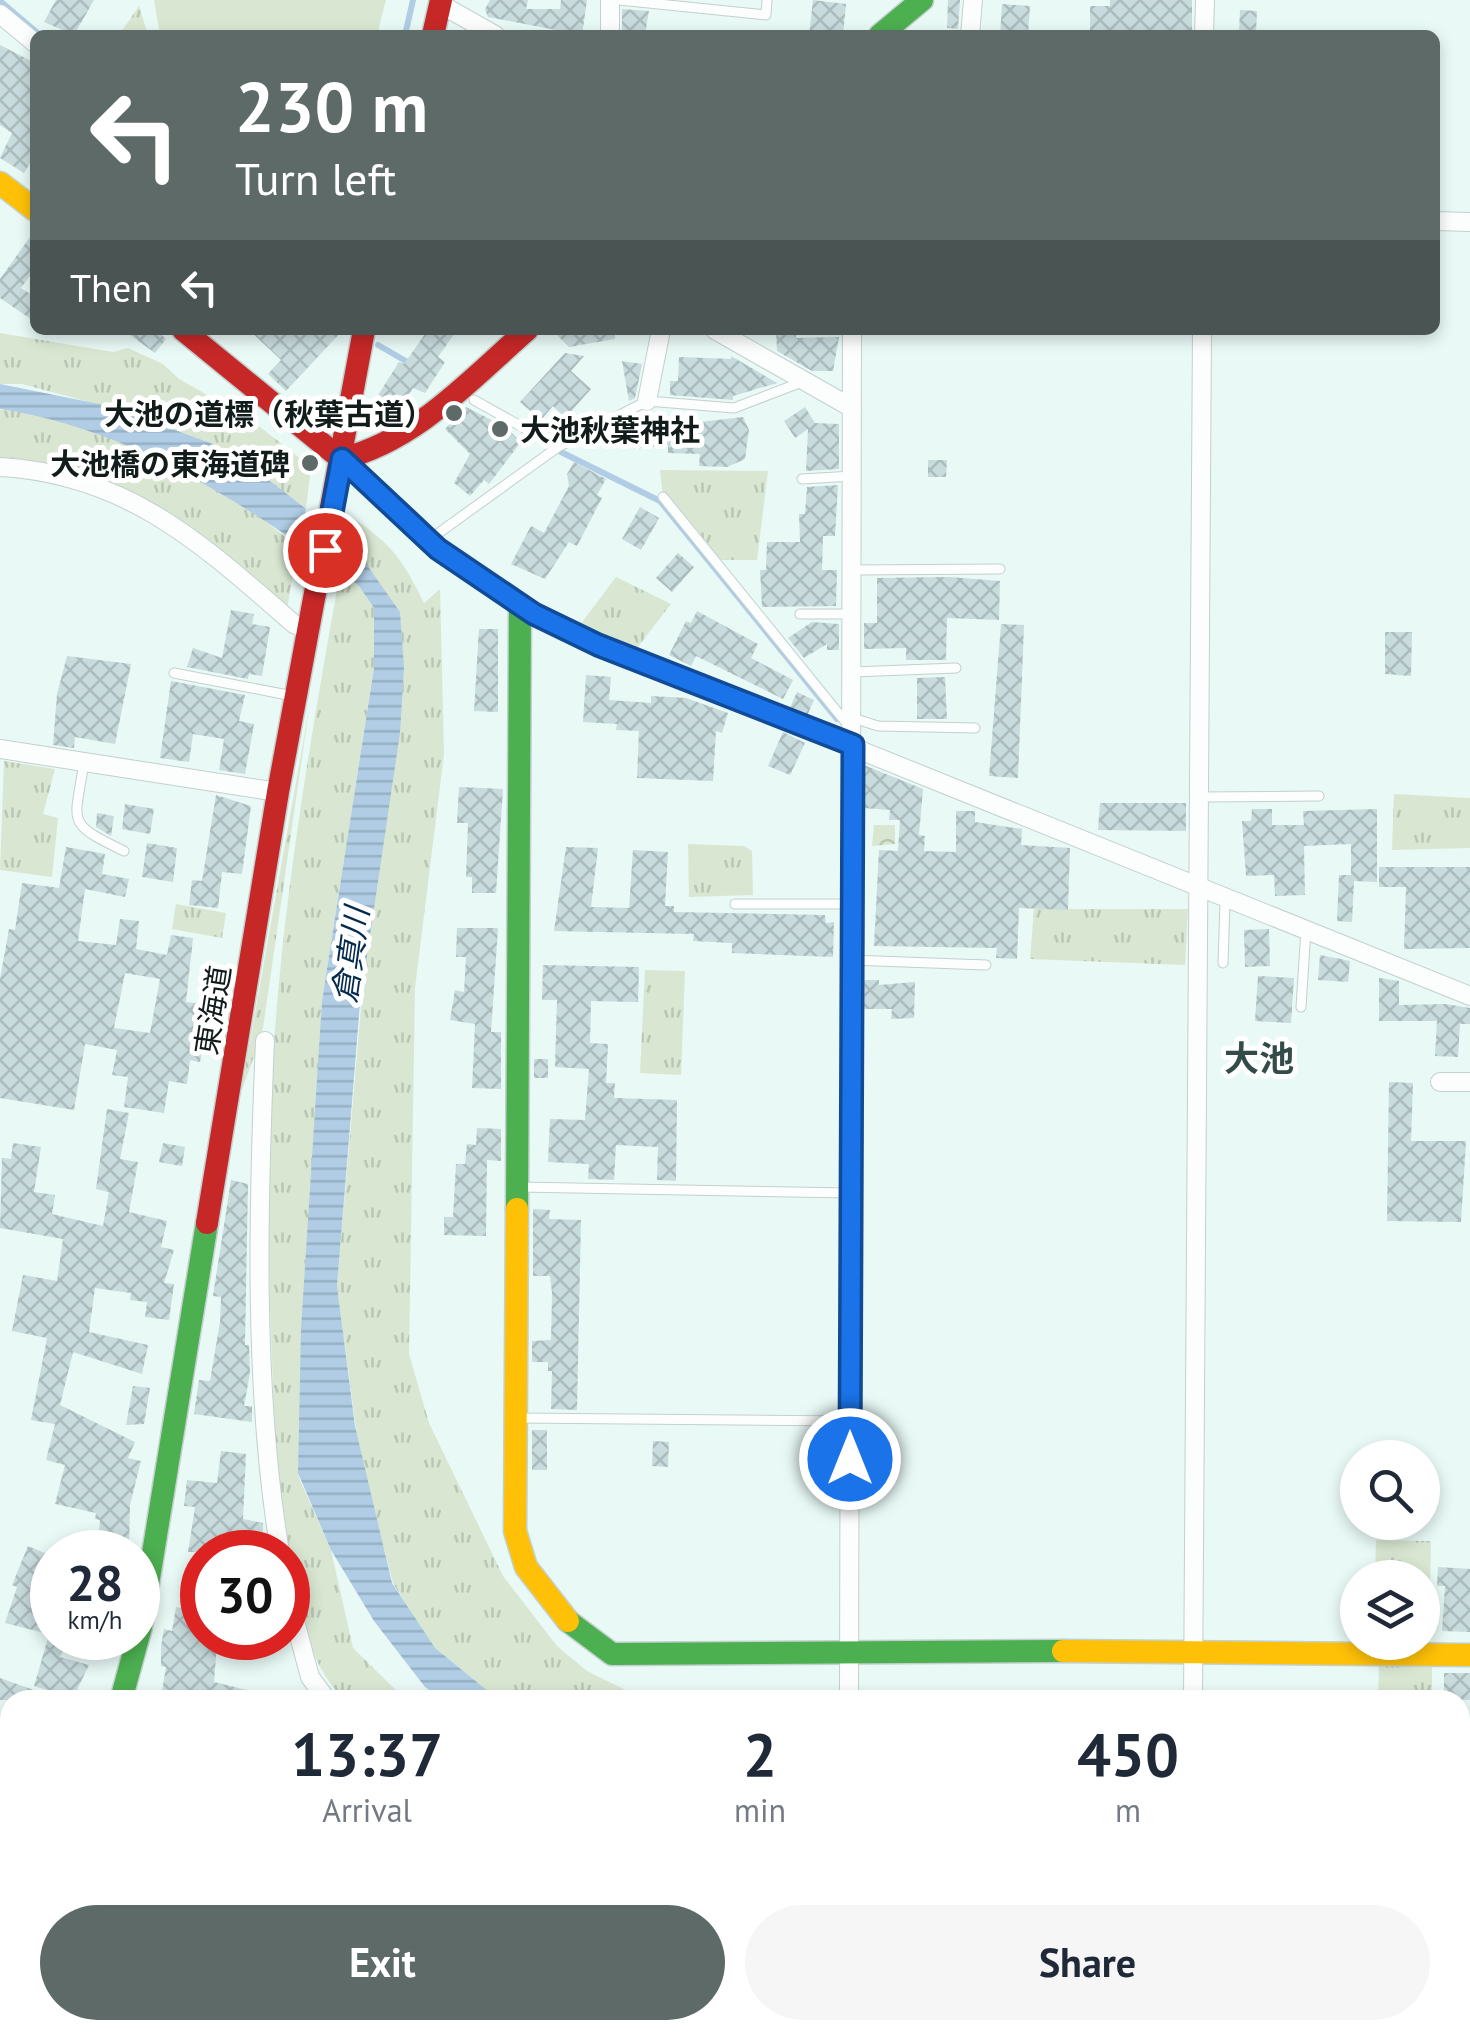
<!DOCTYPE html>
<html lang="en">
<head>
<meta charset="utf-8">
<style>
	:root { --surface:#fff; --page:#f6f6f7; --text:#1f2937; --muted:#747a83; --accent:#5d6a68 }
	body { margin:0; font-family:"PT Sans","Noto Sans JP",sans-serif; background:var(--page); color:var(--text); height:100vh; display:flex; flex-direction:column; font-size:38px; white-space:nowrap }
	* { box-sizing:border-box; margin:0 }
	p { font-size:32px; color:var(--muted) }
	.icon { flex:none; width:55px; height:55px; fill:none; stroke:currentColor; stroke-width:2; stroke-linecap:round; stroke-linejoin:round }
	.map { position:relative; flex:1; overflow:hidden }
	.panel { position:absolute; left:0px; top:1690px; width:1470px; height:350px; display:flex; flex-direction:column; background:var(--surface); border-radius:30px 30px 0 0; box-shadow:0 5px 15px #0003 }
	.panel>* { flex:none }
	.hud { position:absolute; left:30px; top:30px; width:1410px; height:305px; border-radius:15px; box-shadow:0 5px 15px #0003; background:#5d6a68; color:#fff; overflow:hidden }
	.buttons { position:absolute; left:1340px; top:1440px; display:grid; gap:20px }
	.buttons a { display:grid; place-items:center; width:100px; height:100px; border-radius:50%; background:var(--surface); box-shadow:0 5px 15px #0003; font-size:50px }
	.speed { position:absolute; left:30px; top:1530px; display:flex; gap:20px; font-size:50px; font-weight:700; text-align:center }
	.speed>* { display:grid; place-content:center; width:130px; height:130px; border-radius:50%; background:var(--surface); box-shadow:0 5px 15px #0003; line-height:1 }
	.speed small { font-size:25px; font-weight:400 }
	.speed .limit { border:15px solid #d22; background:#fff; color:#111 }
	.pin { position:absolute; display:grid; place-items:center; width:85px; height:85px; color:#fff; margin:-42px; border:5px solid #fff; border-radius:50%; box-shadow:0 2px 10px #0007 }
	.me { position:absolute; width:110px; margin:-55px; rotate:0deg; stroke-linejoin:round; filter:drop-shadow(0 0 8px #0008) }
	.turn { display:flex; align-items:center; gap:35px; height:210px; padding:0 40px; font-size:45px }
	.turn .icon { width:130px; height:130px; stroke-width:2.5 }
	.turn b { display:block; font-size:70px; line-height:85px }
	.then { display:flex; align-items:center; height:95px; padding:0 40px; background:#0003; gap:20px; font-size:38px }
	.eta { display:flex; justify-content:space-evenly; align-items:center; height:170px; text-align:center }
	.eta b { font-size:60px; font-weight:800; line-height:70px }
	.cta { display:flex; gap:20px; margin-top:auto; padding:20px 40px }
	.cta a { flex:1; height:115px; border-radius:60px; background:var(--accent); color:#fff; font-size:40px; font-weight:800; line-height:115px; text-align:center }
	.cta a+a { background:var(--page); color:var(--text) }
	.map>svg:first-child { display:block }
</style>
</head>
<body>
<div class="map">
<svg width="1470" height="2040" viewBox="0 0 1470 2040">
	<defs>
		<pattern id="grass-tufts" width="24" height="20" patternUnits="userSpaceOnUse" patternTransform="scale(2.5)"><rect width="24" height="20" fill="#d9e7d2"/><path d="M3 7l-1-3M5 7V3M7 7l1-3M15 17l-1-3M17 17v-4M19 17l1-3" fill="none" stroke="#b9c6b4"/></pattern>
		<pattern id="forest-crowns" width="20" height="18" patternUnits="userSpaceOnUse" patternTransform="scale(2.5)"><rect width="20" height="18" fill="#d9e7d2"/><path d="M2 6a3 3 0 1 1 6 0M12 15a3 3 0 1 1 6 0" fill="none" stroke="#b9c6b4"/></pattern>
		<pattern id="water-rules" width="6" height="5" patternUnits="userSpaceOnUse" patternTransform="scale(2.5)"><rect width="6" height="5" fill="#b0cde5"/><path d="M0 2.5h6" fill="none" stroke="#96b0c4"/></pattern>
		<pattern id="building-cross-hatch" width="8" height="8" patternUnits="userSpaceOnUse" patternTransform="scale(2.5)"><rect width="8" height="8" fill="#c8dbdd"/><path d="M0 0l8 8M0 8l8-8" fill="none" stroke="#abbcbd"/></pattern>
	</defs>
	<rect width="100%" height="100%" fill="#e8f9f6"/>
	<g fill="url(#grass-tufts)">
		<polygon points="139,6 148,35 119,35"/>
		<polygon points="0,333 113,352 128,348 163,364 179,379 250,419 311,467 306,508 213,444 183,437 138,415 22,384 0,384"/>
		<path d="M0,410C91,414 230,487 297,547L287,610L117,496L0,466Z"/>
		<polygon points="660,470 768,471 757,560 714,560 663,497"/>
		<path d="M354,519C392,544 404,562 424,603L440,589L444,754L415,988L409,1354L429,1423L503,1576L557,1646L587,1671L646,1700H499L431,1645L393,1583L375,1515L357,1436L337,1286L364,972L403,673L349,542Z"/>
		<path d="M340,573L359,586L374,608V668L322,1001L299,1478L331,1550L353,1648L406,1700H345C286,1647 278,1487 274,1411C270,1312 266,1213 270,1115C277,933 308,751 340,573Z"/>
		<polygon points="616,577 671,604 637,648 580,625"/>
		<polygon points="309,709 262,1035 241,1092"/>
		<polygon points="4,761 55,769 43,814 58,818 52,877 0,870"/>
		<polygon points="1394,794 1470,798 1470,848 1392,850"/>
		<polygon points="688,844 744,846 752,851 753,895 689,897"/>
		<polygon points="176,904 226,913 222,938 172,929"/>
		<polygon points="1034,909 1188,909 1185,965 1030,959"/>
		<polygon points="645,970 685,971 681,1075 640,1073"/>
		<polygon points="1376,1540 1431,1541 1430,1588 1423,1588 1422,1578 1375,1577"/>
		<polygon points="1379,1665 1432,1665 1432,1700 1378,1700"/>
		<polygon points="587,2030 637,2030 630,2040 583,2040"/>
		<polygon points="648,2030 690,2030 686,2040 640,2040"/>
		<polygon points="928,2030 993,2030 1000,2040 936,2040"/>
		<polygon points="1052,2030 1098,2030 1104,2040 1060,2040"/>
	</g>
	<polygon fill="url(#forest-crowns)" points="874,825 895,825 895,844 872,846"/>
	<polygon fill="#d9e7d2" points="154,0 386,0 377,35 160,35"/>
	<g fill="url(#water-rules)">
		<path d="M0,384L109,406L213,444L274,484L353,545L400,612L404,667L400,733L360,1003L337,1286L355,1426L392,1583L435,1648L499,1700H444L425,1687L374,1621L331,1550L298,1473L301,1329L322,1001L374,668V608L359,586C250,508 135,429 0,409Z"/>
		<polygon points="994,2030 1054,2030 1063,2040 1001,2040"/>
	</g>
	<polygon fill="#e8f9f6" points="307,503 349,536 340,579 298,551"/>
	<g fill="none" stroke-linecap="round" stroke-linejoin="round">
		<g stroke="#b0cde5" stroke-width="6">
			<polyline points="0,1 40,35"/>
			<polyline points="405,35 413,0"/>
			<polyline points="378,345 411,364"/>
			<polyline points="561,452 660,501 837,719"/>
			<polyline points="1457,2030 1470,2037"/>
			<polyline points="676,2040 680,2030"/>
		</g>
	</g>
	<g fill="url(#building-cross-hatch)" fill-rule="evenodd">
		<polygon points="56,0 94,0 74,35 44,22"/>
		<polygon points="490,0 528,0 526,9 560,9 561,0 587,0 582,35 488,17 485,9"/>
		<polygon points="813,0 846,4 843,35 809,35"/>
		<polygon points="948,0 960,0 958,29 947,28"/>
		<polygon points="1110,0 1192,0 1192,31 1109,35 1090,30 1090,6 1110,6"/>
		<polygon points="1002,4 1030,6 1028,35 1000,35"/>
		<polygon points="622,9 649,11 645,34 622,30"/>
		<polygon points="1240,10 1257,11 1256,33 1239,33"/>
		<polygon points="0,45 35,63 35,155 24,173 0,158 12,133 0,125"/>
		<polygon points="35,230 35,269 21,288 35,297 35,322 0,298 0,279"/>
		<polygon points="123,330 162,330 160,333 166,339 155,353"/>
		<polygon points="249,330 343,330 286,391 268,374 281,360"/>
		<polygon points="428,330 457,330 438,357 445,362 425,393 413,388 397,414 375,400 399,362 404,364"/>
		<polygon points="552,330 614,330 615,339 569,347"/>
		<polygon points="776,330 796,330 796,338 839,337 833,371 812,371 777,351"/>
		<polygon points="565,353 584,356 571,371 591,389 565,418 553,406 541,420 520,402"/>
		<polygon points="731,356 777,383 733,396 733,400 670,395 670,381 678,381 679,357 731,359"/>
		<polygon points="622,361 642,364 635,398 629,401"/>
		<polygon points="466,407 507,428 521,442 489,484 484,480 470,496 454,483 470,454 445,429"/>
		<polygon points="805,407 815,423 839,424 839,469 806,471 808,429 795,438 784,421"/>
		<polygon points="743,417 749,430 745,459 727,467 699,466 700,454 668,453 668,445 634,449 632,430"/>
		<polygon points="928,460 947,460 946,477 928,477"/>
		<polygon points="574,462 606,479 597,495 602,498 577,546 569,542 545,579 511,564 531,526 544,533 569,486 567,474"/>
		<polygon points="838,485 835,536 823,536 822,570 837,570 836,606 762,607 760,570 766,570 767,542 800,542 799,514 805,514 807,487"/>
		<polygon points="640,507 659,518 641,550 622,539"/>
		<polygon points="678,553 694,567 672,592 656,578"/>
		<polygon points="949,577 1000,581 999,620 947,618 946,660 906,660 906,648 864,649 864,623 877,623 877,578"/>
		<polygon points="231,610 254,614 252,624 270,627 262,676 249,674 248,679 187,667 193,648 222,658"/>
		<polygon points="697,611 758,644 751,658 793,680 783,699 696,656 691,666 669,655 686,621 691,623"/>
		<polygon points="812,622 839,624 839,650 827,650 827,644 804,658 788,638"/>
		<polygon points="1001,624 1024,625 1018,778 989,776"/>
		<polygon points="479,629 498,629 498,712 474,711"/>
		<polygon points="1385,632 1412,632 1411,676 1385,674"/>
		<polygon points="67,656 131,664 115,744 75,737 74,748 53,745 57,694"/>
		<polygon points="586,675 611,677 609,700 651,703 651,696 686,698 728,713 722,733 716,731 713,781 637,778 639,731 616,730 617,724 583,722"/>
		<polygon points="945,677 947,719 917,719 917,678"/>
		<polygon points="171,681 245,695 239,721 254,724 245,774 219,770 224,739 193,734 189,762 160,758"/>
		<polygon points="797,692 814,700 807,716 790,708"/>
		<polygon points="783,732 805,743 790,775 768,766"/>
		<polygon points="864,765 923,789 919,835 925,836 924,851 956,852 956,811 975,811 975,822 1022,829 1021,845 1070,848 1068,910 1019,908 1017,959 996,958 997,948 874,946 879,850 898,851 900,820 889,820 890,810 863,808"/>
		<polygon points="459,787 503,789 496,893 472,893 472,877 466,877 468,823 457,823"/>
		<polygon points="216,795 251,806 242,874 222,872 218,908 189,905 192,880 202,881"/>
		<polygon points="1100,803 1186,803 1186,831 1098,830"/>
		<polygon points="125,804 154,809 150,834 122,829"/>
		<polygon points="1252,809 1272,809 1272,825 1304,825 1303,811 1377,809 1377,882 1354,881 1352,922 1337,921 1339,875 1351,875 1351,844 1304,846 1305,895 1275,896 1274,875 1246,876 1242,821 1251,821"/>
		<polygon points="97,813 114,816 111,836 96,827"/>
		<polygon points="147,843 177,848 173,882 142,877"/>
		<path d="M66,847L105,854L102,874L129,879L125,897L85,889L78,941L116,945L120,919L139,921L136,949L167,955L171,935L193,938L186,1002L206,1004L203,1043L200,1062L190,1060L187,1084L169,1081L164,1113L124,1107L128,1077L112,1075L117,1050L85,1044L74,1110L0,1098V979L9,929L15,930L22,883L59,888ZM125,973L160,979L150,1033L114,1028Z"/>
		<polygon points="566,847 598,848 591,907 629,908 633,850 668,852 665,906 674,906 674,912 825,915 826,923 834,922 833,957 732,953 732,943 693,941 694,934 554,931"/>
		<polygon points="1379,867 1470,867 1470,948 1404,949 1406,887 1379,887"/>
		<polygon points="457,928 498,928 491,1032 501,1032 501,1089 472,1088 475,1024 450,1020 455,990 464,992 466,957 456,957"/>
		<polygon points="1269,929 1270,966 1245,967 1244,930"/>
		<polygon points="1320,955 1350,961 1348,982 1318,980"/>
		<polygon points="543,965 639,967 638,1002 591,1001 590,1043 608,1044 606,1083 615,1083 614,1098 677,1100 676,1181 657,1180 658,1147 616,1145 614,1180 588,1179 589,1164 548,1162 550,1119 585,1120 589,1069 555,1067 557,1000 542,1000"/>
		<polygon points="1258,976 1294,978 1291,1023 1255,1021"/>
		<polygon points="1379,978 1399,981 1399,1005 1446,1004 1470,1008 1470,1024 1460,1024 1458,1057 1435,1056 1437,1021 1379,1021"/>
		<polygon points="863,980 879,980 879,985 915,982 914,1018 891,1019 892,1009 863,1009"/>
		<rect x="534" y="1059" width="14" height="19"/>
		<polygon points="1389,1082 1413,1083 1411,1141 1466,1141 1461,1222 1387,1221"/>
		<polygon points="107,1109 129,1113 120,1159 138,1162 129,1212 167,1221 161,1247 174,1250 164,1283 174,1284 169,1320 145,1317 147,1302 130,1300 131,1293 95,1288 89,1332 148,1345 142,1374 73,1352 60,1405 135,1442 128,1458 141,1461 130,1505 129,1552 97,1552 100,1520 95,1519 96,1513 55,1504 65,1465 46,1460 55,1424 31,1420 47,1338 12,1331 23,1275 57,1281 63,1239 0,1228 2,1158 11,1159 13,1143 41,1147 34,1192 55,1195 52,1214 103,1226 109,1192 96,1189"/>
		<polygon points="477,1128 501,1129 501,1161 487,1160 486,1236 444,1235 444,1217 453,1217 456,1164 465,1164 467,1144 476,1145"/>
		<polygon points="163,1143 185,1147 182,1166 159,1162"/>
		<polygon points="231,1180 248,1184 245,1345 249,1345 250,1373 244,1406 252,1406 252,1422 194,1414 199,1380 210,1381 220,1322 221,1297 213,1296"/>
		<polygon points="533,1209 550,1210 549,1219 581,1220 577,1410 551,1409 552,1371 548,1371 548,1362 532,1362 532,1341 551,1340 552,1293 550,1276 533,1276"/>
		<polygon points="133,1386 150,1388 144,1424 126,1425"/>
		<rect x="532" y="1430" width="15" height="40"/>
		<polygon points="653,1441 669,1442 668,1467 652,1466"/>
		<polygon points="221,1451 246,1454 243,1519 263,1523 262,1552 188,1552 195,1507 184,1506 187,1480 217,1483"/>
		<polygon points="28,1546 52,1556 52,1635 5,1623 17,1587 12,1585"/>
		<polygon points="1438,1567 1470,1569 1470,1632 1442,1631 1445,1586 1437,1586"/>
		<polygon points="176,1607 202,1612 202,1638 217,1644 214,1682 263,1694 262,1700 161,1698 166,1667 161,1666 161,1646 164,1629 172,1631"/>
		<polygon points="48,1638 69,1638 60,1657 89,1665 73,1698 34,1686"/>
		<rect x="1444" y="1673" width="26" height="27"/>
		<polygon points="0,1678 56,1698 56,1700 0,1700"/>
	</g>
	<g fill="none" stroke-linecap="round" stroke-linejoin="round">
		<g stroke="#c3d0ce" stroke-width="11">
			<g id="lane">
				<polyline points="619,0 766,15 767,0"/>
				<polyline points="474,400 558,447"/>
				<polyline points="802,479 853,476"/>
				<polyline points="663,497 848,725"/>
				<polyline points="429,540 558,447 647,401 734,408 802,382"/>
				<polyline points="853,570 1000,569"/>
				<polyline points="800,614 850,614"/>
				<polyline points="853,672 956,668"/>
				<polyline points="174,673 293,696"/>
				<polyline points="853,718 878,726 975,728"/>
				<path d="M84,762C75,824 64,822 124,851"/>
				<polyline points="1199,797 1319,796"/>
				<polyline points="735,904 851,904"/>
				<polyline points="850,960 986,965"/>
				<polyline points="1223,963 1225,903 1230,901"/>
				<polyline points="1301,1007 1306,929"/>
				<polyline points="519,1187 851,1193"/>
				<polyline points="518,1418 850,1421"/>
				<polyline points="1460,1762 1470,1762"/>
				<polyline points="1460,1935 1470,1935"/>
				<polyline points="1460,2024 1470,2028"/>
			</g>
		</g>
		<g stroke="#c3d0ce" stroke-width="20">
			<g id="street">
				<polyline points="610,0 610,35"/>
				<polyline points="440,4 495,35"/>
				<polyline points="0,14 35,43"/>
				<polyline points="970,35 973,0"/>
				<polyline points="1204,35 1205,0"/>
				<polyline points="1435,221 1470,222"/>
				<polyline points="715,330 852,408"/>
				<polyline points="647,401 661,330"/>
				<path d="M341,459C417,538 501,599 599,645L1470,996"/>
				<path d="M0,467C128,474 203,545 294,624L310,631"/>
				<polyline points="0,749 278,792"/>
				<path d="M265,1041C258,1205 253,1390 280,1552"/>
				<polyline points="1440,1082 1470,1082"/>
				<polyline points="288,1595 310,1677 327,1700"/>
				<polyline points="849,1700 852,330"/>
				<polyline points="1193,1700 1202,330"/>
				<polyline points="912,2030 920,2040"/>
				<polyline points="181,2040 185,2030"/>
				<polyline points="483,2040 488,2030"/>
				<polyline points="700,2040 705,2030"/>
				<polyline points="765,2040 767,2030"/>
			</g>
		</g>
		<g stroke="#c3d0ce" stroke-width="25">
			<g id="fast">
				<polyline points="880,35 922,0"/>
				<polyline points="517,1209 520,605"/>
				<polyline points="568,1621 612,1654 1063,1651"/>
				<polyline points="121,1700 141,1627 207,1223"/>
				<polyline points="0,1959 10,1940"/>
			</g>
		</g>
		<g stroke="#c3d0ce" stroke-width="25">
			<g id="slow">
				<polyline points="0,183 35,210"/>
				<polyline points="517,1209 515,1531 526,1567 568,1621"/>
				<polyline points="1063,1651 1470,1655"/>
			</g>
		</g>
		<g stroke="#c3d0ce" stroke-width="25">
			<g id="jam">
				<polyline points="433,35 441,0"/>
				<polyline points="183,330 341,459"/>
				<path d="M341,459C416,441 471,379 527,330"/>
				<polyline points="207,1223 278,792 364,330"/>
			</g>
		</g>
		<use href="#lane" stroke="#fcfefe" stroke-width="9"/>
		<use href="#street" stroke="#fcfefe" stroke-width="18"/>
		<use href="#fast" stroke="#4caf50" stroke-width="22"/>
		<use href="#slow" stroke="#ffc107" stroke-width="22"/>
		<use href="#jam" stroke="#c62828" stroke-width="22"/>
	</g>
	<g fill="none" stroke-linecap="round" stroke-linejoin="round">
		<g stroke="#114b97" stroke-width="25">
			<polyline id="route" points="325,550 342,459 438,549 534,614 598,645 853,745 850,1459"/>
		</g>
		<use href="#route" stroke="#1a73e8" stroke-width="18"/>
	</g>
	<g fill="#5d6a68" stroke="#fff" stroke-width="4">
		<circle cx="454" cy="413" r="10"/>
		<circle cx="500" cy="429" r="10"/>
		<circle cx="310" cy="463" r="10"/>
	</g>
	<g text-anchor="middle" dominant-baseline="central" stroke-width="10" stroke-linejoin="round" paint-order="stroke">
		<g font-size="30" font-weight="bold" fill="#121d1b" stroke="#fff" text-anchor="end">
			<text x="434" y="413">大池の道標（秋葉古道）</text>
			<text x="520" y="429" text-anchor="start">大池秋葉神社</text>
			<text x="290" y="463">大池橋の東海道碑</text>
		</g>
		<g font-size="30" fill="#121d1b" stroke="#fff">
			<text transform="translate(212 1010) rotate(-81)">東海道</text>
		</g>
		<g font-size="32" font-style="italic" fill="#042b4d" stroke="#fff">
			<text transform="translate(350 955) rotate(-82)">倉真川</text>
		</g>
		<g font-size="35" font-weight="bold" fill="#334c49" stroke="#fff">
			<text x="1259" y="1058">大池</text>
		</g>
	</g>
</svg>
<div class="buttons">
<a><svg class="icon" aria-label="search" viewBox="0 0 24 24"><circle cx="10" cy="10" r="6"/><path d="M15 15l6 6"/></svg></a>
<a><svg class="icon" aria-label="layers" viewBox="0 0 24 24"><path d="M12 4l9 5-9 5-9-5zM3 14l9 5 9-5"/></svg></a>
</div>
<div class="speed"><div>28<small>km/h</small></div><div class="limit">30</div></div>
<div class="pin" style="left:325px;top:550px;background:#d93025"><svg class="icon" aria-label="arrive" viewBox="0 0 24 24"><path d="M6 21V4h12l-3 4 3 4H6"/></svg></div>
<svg class="me" style="left:850px;top:1459px" viewBox="-20 -20 40 40"><circle r="17" fill="#1a73e8" stroke="#fff" stroke-width="3"/><path d="M0-11L8 9 0 5-8 9z" fill="#fff"/></svg>
<div class="hud">
<div class="turn"><svg class="icon" aria-label="left" viewBox="0 0 24 24"><path d="M17 20v-9H6M10 6l-5 5 5 5"/></svg><div><b>230 m</b>Turn left</div></div>
<div class="then">Then<svg class="icon" aria-label="left" viewBox="0 0 24 24"><path d="M17 20v-9H6M10 6l-5 5 5 5"/></svg></div>
</div>
<section class="panel">
<div class="eta">
<div><b>13:37</b><p>Arrival</p></div>
<div><b>2</b><p>min</p></div>
<div><b>450</b><p>m</p></div>
</div>
<div class="cta"><a>Exit</a><a>Share</a></div>
</section>
</div>
</body>
</html>
